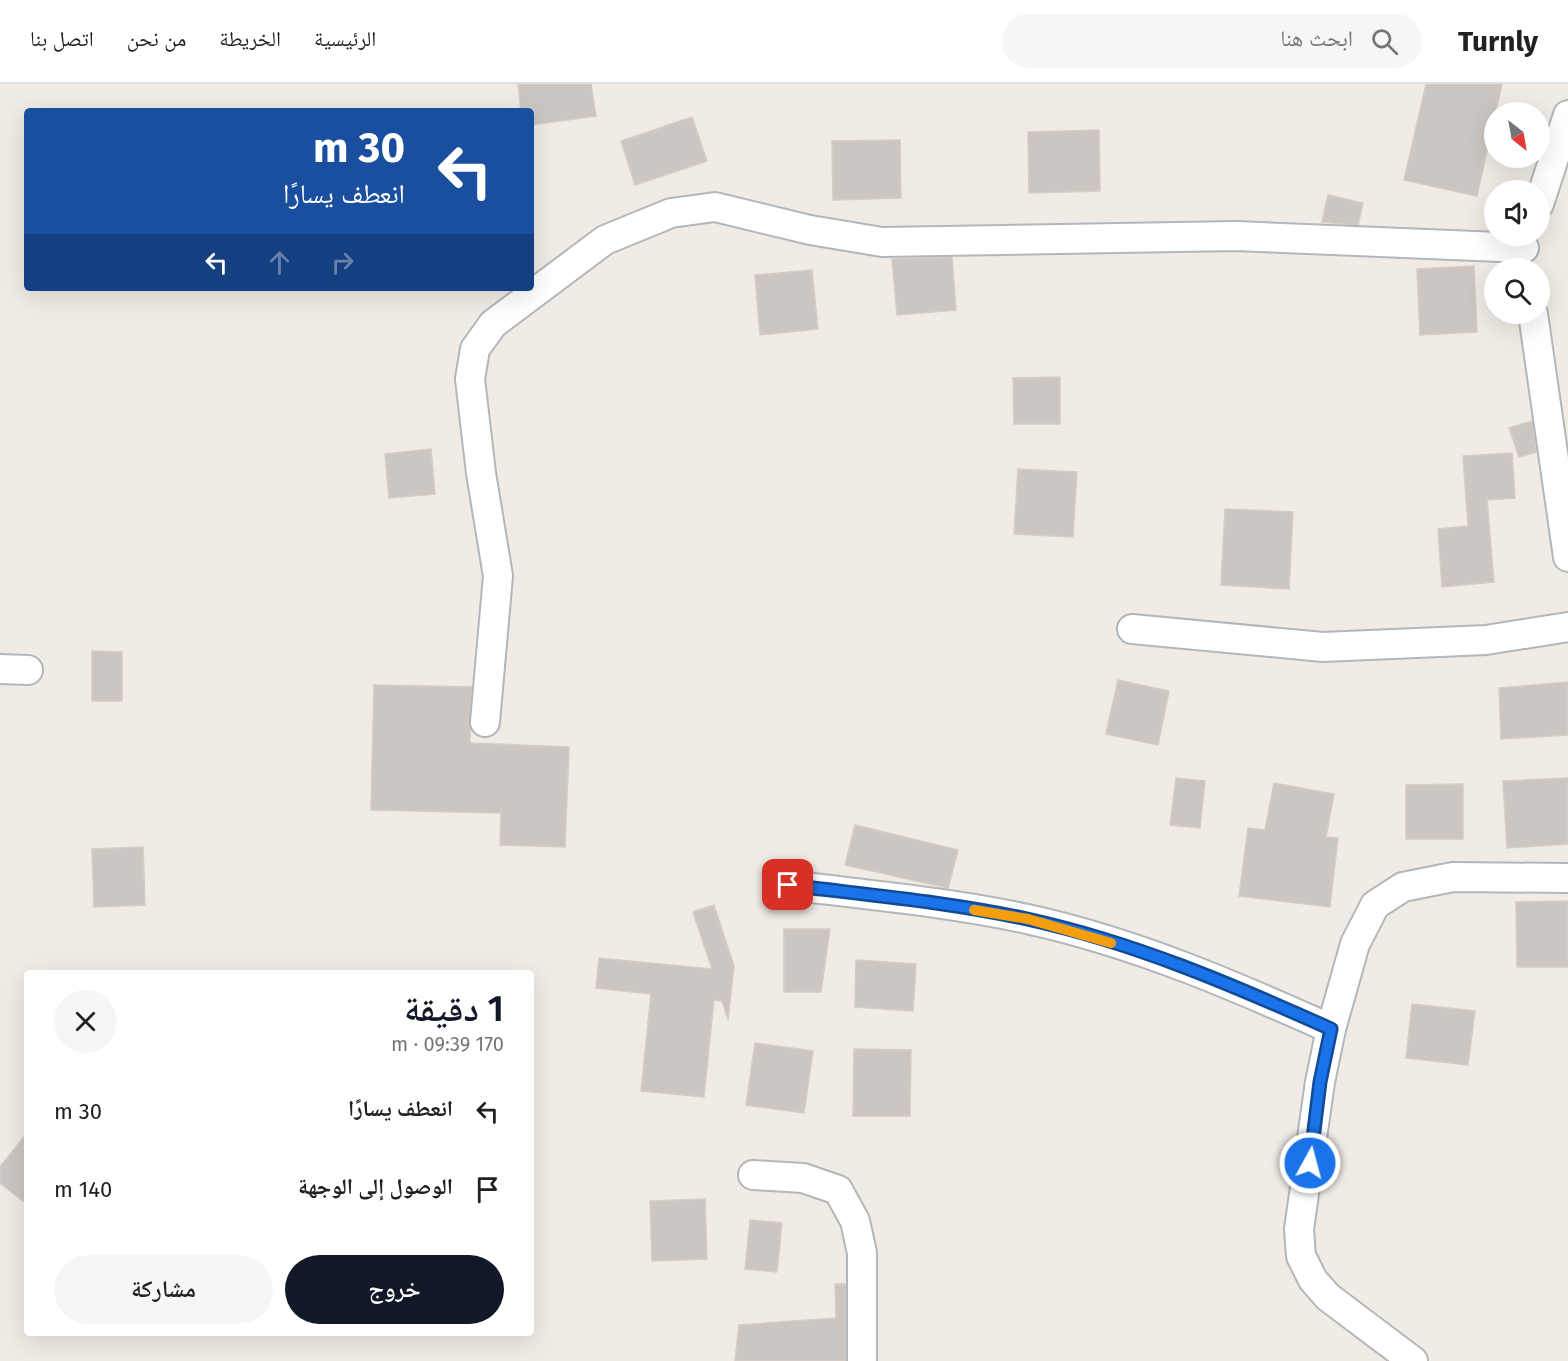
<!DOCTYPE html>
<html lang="ar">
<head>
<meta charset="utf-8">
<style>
	:root { --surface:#fff; --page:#f6f6f6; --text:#202124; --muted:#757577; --line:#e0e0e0; --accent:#111827 }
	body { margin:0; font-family:"Fira Sans","Noto Naskh Arabic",sans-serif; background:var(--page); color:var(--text); direction:rtl; height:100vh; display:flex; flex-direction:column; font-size:22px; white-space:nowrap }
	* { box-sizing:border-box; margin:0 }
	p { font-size:20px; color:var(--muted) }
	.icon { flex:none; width:33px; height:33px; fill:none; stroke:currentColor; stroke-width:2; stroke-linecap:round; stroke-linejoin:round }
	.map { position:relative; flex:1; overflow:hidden; direction:ltr }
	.drawer { position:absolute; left:24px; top:886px; width:510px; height:366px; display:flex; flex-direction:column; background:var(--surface); border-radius:6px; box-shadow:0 6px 24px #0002; direction:rtl }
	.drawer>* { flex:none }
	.guide { position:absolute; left:24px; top:24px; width:510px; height:183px; border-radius:6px; box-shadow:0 6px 24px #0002; direction:rtl; background:#1a4fa0; color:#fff; overflow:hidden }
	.needle { width:39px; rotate:149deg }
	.buttons { position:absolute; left:1484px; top:18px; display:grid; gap:12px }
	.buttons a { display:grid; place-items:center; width:66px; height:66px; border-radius:50%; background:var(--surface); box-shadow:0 6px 24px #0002; font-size:30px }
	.pin { position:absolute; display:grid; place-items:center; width:51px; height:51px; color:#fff; margin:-26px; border-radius:12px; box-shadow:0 3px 9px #0006 }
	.me { position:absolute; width:66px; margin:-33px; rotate:7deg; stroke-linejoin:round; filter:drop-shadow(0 0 4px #0008) }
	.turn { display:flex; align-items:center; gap:21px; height:126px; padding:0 30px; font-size:27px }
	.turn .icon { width:78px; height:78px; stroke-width:2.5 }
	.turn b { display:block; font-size:42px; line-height:51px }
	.lanes { display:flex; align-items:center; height:57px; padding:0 30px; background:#0003; justify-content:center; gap:30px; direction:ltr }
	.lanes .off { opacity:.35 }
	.round { display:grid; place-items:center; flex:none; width:63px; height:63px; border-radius:32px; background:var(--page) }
	.summary { display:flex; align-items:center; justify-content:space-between; height:102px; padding:0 30px }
	h1 { font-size:36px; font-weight:600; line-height:45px; color:var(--accent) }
	.cta { display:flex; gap:12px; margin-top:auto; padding:12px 30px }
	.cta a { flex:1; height:69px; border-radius:36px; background:var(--accent); color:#fff; font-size:24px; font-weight:600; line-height:69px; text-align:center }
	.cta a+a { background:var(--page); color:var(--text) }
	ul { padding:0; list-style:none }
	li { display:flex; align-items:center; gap:18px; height:78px; padding:0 30px }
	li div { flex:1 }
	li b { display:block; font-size:22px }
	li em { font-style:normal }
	header { display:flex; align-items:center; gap:36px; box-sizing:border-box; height:84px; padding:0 30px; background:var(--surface); border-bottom:2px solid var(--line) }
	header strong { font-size:28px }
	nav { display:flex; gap:33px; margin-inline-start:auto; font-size:21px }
	.search { width:420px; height:54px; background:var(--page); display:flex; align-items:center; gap:15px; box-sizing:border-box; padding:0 21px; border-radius:33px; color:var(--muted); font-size:22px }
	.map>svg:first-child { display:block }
</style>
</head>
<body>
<header>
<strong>Turnly</strong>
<div class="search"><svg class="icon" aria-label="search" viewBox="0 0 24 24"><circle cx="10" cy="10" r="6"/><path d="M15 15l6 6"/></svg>ابحث هنا</div>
<nav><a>الرئيسية</a><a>الخريطة</a><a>من نحن</a><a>اتصل بنا</a></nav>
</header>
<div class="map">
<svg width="1568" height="1277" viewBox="0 0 1568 1277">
	<rect width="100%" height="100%" fill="#f0ebe5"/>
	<g fill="#cbc6c2" stroke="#d5ccc3" stroke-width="1.5">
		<polygon points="518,0 591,0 596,32 531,41 531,27 521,27"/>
		<polygon points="1426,0 1502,0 1477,112 1404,96"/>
		<polygon points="692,33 707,77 635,101 621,57"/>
		<polygon points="1099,46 1100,107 1029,109 1028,48"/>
		<polygon points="900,56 901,114 833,116 832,57"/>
		<polygon points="1328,111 1363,119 1358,141 1322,138"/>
		<polygon points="952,173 956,226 897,231 892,175"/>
		<polygon points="1474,182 1477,248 1420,251 1417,185"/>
		<polygon points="812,186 818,245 760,251 755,191"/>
		<polygon points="1060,293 1060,340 1014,340 1013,294"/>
		<polygon points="1532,337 1536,368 1519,373 1509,344"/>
		<polygon points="431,365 435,410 389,414 385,370"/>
		<polygon points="1512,369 1515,414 1487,416 1494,498 1442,503 1438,445 1468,442 1463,372"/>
		<polygon points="1018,385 1077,388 1073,453 1014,450"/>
		<polygon points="1225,425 1293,428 1289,505 1221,501"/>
		<polygon points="92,567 122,568 122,617 92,617"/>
		<polygon points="1118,596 1169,607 1158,661 1106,650"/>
		<polygon points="1568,598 1568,651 1501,655 1499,604"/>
		<polygon points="374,601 472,603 470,659 569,663 565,763 500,761 501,729 371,726"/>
		<polygon points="1176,694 1205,697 1200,744 1170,741"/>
		<polygon points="1568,694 1568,760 1507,764 1503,697"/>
		<polygon points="1274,699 1334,710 1326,753 1338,754 1330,823 1239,812 1248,744 1265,746"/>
		<polygon points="1463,700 1463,755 1406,755 1406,701"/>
		<polygon points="855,741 958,766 948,804 845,781"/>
		<polygon points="143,763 145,821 94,823 92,765"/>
		<polygon points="1568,817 1568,883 1517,883 1516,818"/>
		<polygon points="714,821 734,882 728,936 722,917 714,916 704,1013 641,1007 651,910 596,904 599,874 712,885 693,828"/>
		<polygon points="784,845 830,845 821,908 784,908"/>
		<polygon points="856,876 916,880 913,927 855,923"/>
		<polygon points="1412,920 1475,927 1468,981 1406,974"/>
		<polygon points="755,959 813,967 804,1029 746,1021"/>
		<polygon points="854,965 911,966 910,1032 853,1032"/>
		<polygon points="27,1049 27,1120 0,1099 0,1083"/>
		<polygon points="705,1115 707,1175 652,1177 650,1117"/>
		<polygon points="750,1136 782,1139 777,1188 745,1185"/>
		<polygon points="835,1200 846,1200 846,1277 735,1277 739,1241 836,1234"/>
	</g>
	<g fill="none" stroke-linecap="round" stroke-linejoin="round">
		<g stroke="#b3b7ba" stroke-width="32">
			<g id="minor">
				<polyline points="1539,120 1568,31"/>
				<polyline points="1533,230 1568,473"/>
				<polyline points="1132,545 1323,563 1486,556 1568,543"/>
				<polyline points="0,585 28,586"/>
				<polyline points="485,638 498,492 481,389 470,295 475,265 493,240 605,156 671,129 715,123 810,146 882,158 1236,152 1524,164"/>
				<path d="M788,801C868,811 949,818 1027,835C1133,858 1233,901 1331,945"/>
				<polyline points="753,1091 803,1094 838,1106 855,1137 862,1169 862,1277"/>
				<polyline points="1413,1277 1328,1213 1313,1196 1301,1172 1299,1145 1320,998 1331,945 1355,860 1375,821 1403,803 1453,793 1568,794"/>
			</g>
		</g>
		<use href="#minor" stroke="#fff" stroke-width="28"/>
	</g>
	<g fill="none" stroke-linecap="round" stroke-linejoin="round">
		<g stroke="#114b97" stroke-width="15">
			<path id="route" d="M788,801C868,811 949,818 1027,835C1133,858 1233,901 1331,945L1320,998L1310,1079"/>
		</g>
		<use href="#route" stroke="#1a73e8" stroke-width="10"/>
		<polyline stroke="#f59e0b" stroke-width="10" points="974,826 1028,835 1111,859"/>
	</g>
</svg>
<div class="buttons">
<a><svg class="needle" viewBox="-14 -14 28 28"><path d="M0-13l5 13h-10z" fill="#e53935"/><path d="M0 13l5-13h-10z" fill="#757577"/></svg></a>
<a><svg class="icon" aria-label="sound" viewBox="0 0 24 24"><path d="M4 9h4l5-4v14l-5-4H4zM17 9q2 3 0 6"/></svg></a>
<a><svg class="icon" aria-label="search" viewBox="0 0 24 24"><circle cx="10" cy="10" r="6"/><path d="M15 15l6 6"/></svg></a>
</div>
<div class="pin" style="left:788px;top:801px;background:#d93025"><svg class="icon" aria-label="arrive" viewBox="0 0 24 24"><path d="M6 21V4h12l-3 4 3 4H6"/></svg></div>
<svg class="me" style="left:1310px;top:1079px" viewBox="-20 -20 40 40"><circle r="17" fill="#1a73e8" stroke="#fff" stroke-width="3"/><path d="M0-11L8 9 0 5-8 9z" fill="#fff"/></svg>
<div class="guide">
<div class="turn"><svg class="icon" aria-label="left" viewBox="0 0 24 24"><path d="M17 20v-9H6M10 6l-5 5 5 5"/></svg><div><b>30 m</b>انعطف يسارًا</div></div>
<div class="lanes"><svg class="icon" aria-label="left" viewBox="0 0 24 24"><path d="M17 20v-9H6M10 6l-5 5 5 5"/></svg><svg class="icon off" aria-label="ahead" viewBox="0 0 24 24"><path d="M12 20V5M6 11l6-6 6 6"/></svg><svg class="icon off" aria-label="right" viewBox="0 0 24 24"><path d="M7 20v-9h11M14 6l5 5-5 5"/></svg></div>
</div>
<section class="drawer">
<div class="summary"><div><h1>1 دقيقة</h1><p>170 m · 09:39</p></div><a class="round"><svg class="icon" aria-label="close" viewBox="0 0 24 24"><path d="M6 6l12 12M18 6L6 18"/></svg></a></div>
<ul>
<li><svg class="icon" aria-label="left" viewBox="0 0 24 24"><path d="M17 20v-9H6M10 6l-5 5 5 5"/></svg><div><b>انعطف يسارًا</b></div><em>30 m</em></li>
<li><svg class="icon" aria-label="arrive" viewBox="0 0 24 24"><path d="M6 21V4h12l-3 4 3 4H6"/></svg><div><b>الوصول إلى الوجهة</b></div><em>140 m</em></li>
</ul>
<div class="cta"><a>خروج</a><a>مشاركة</a></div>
</section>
</div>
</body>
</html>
